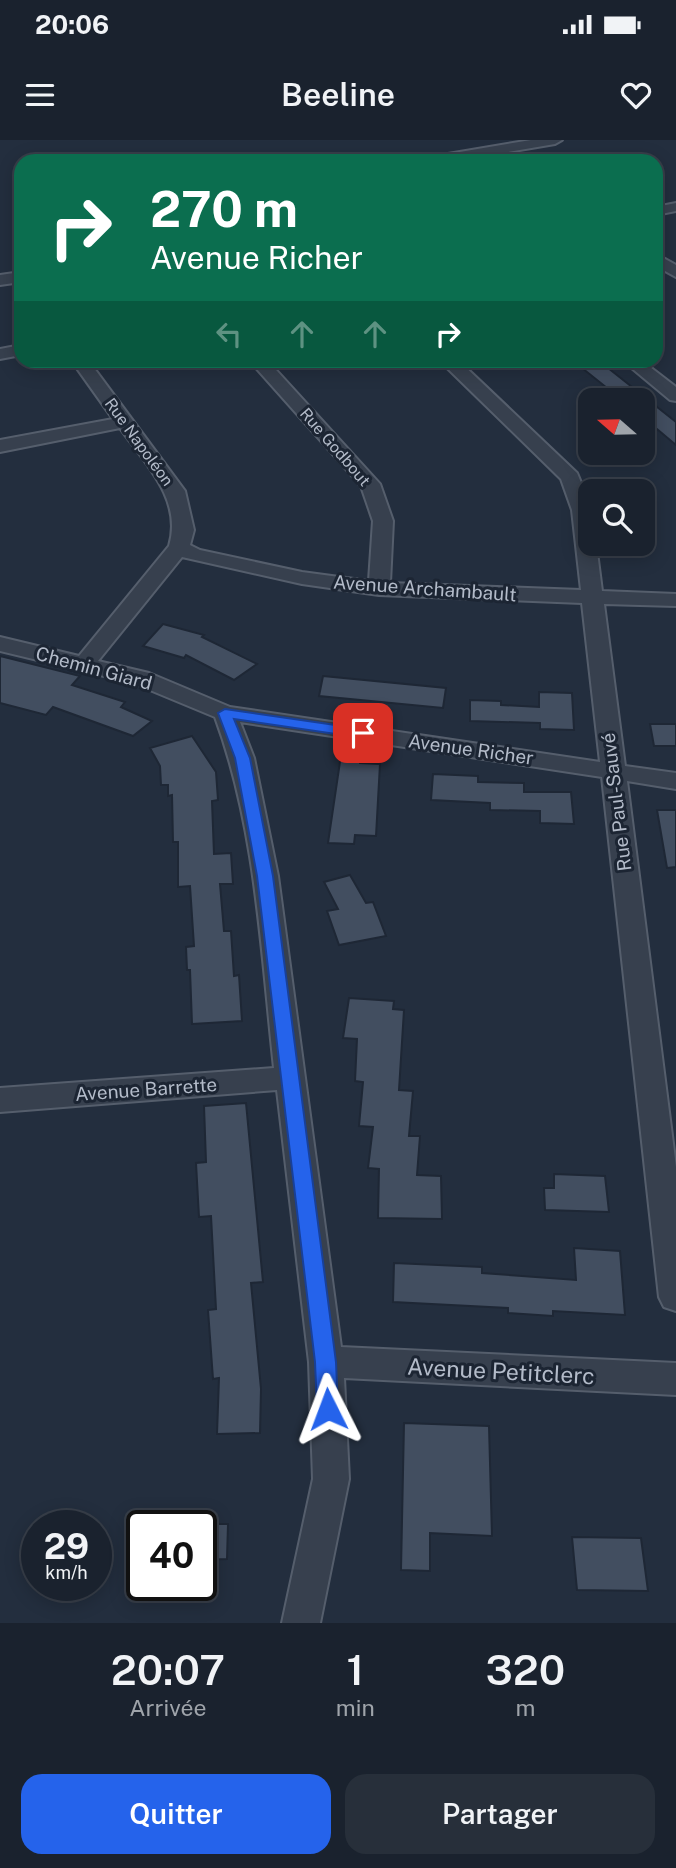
<!DOCTYPE html>
<html lang="fr">
<head>
<meta charset="utf-8">
<style>
	:root { --surface:#1a222e; --page:#272f3a; --text:#f1f3f6; --muted:#9fa4aa; --line:#383f4a; --accent:#2563eb }
	body { margin:0; font-family:"Public Sans",sans-serif; background:var(--page); color:var(--text); height:100vh; display:flex; flex-direction:column; font-size:26px; white-space:nowrap }
	* { box-sizing:border-box; margin:0 }
	p { font-size:23px; color:var(--muted) }
	.icon { flex:none; width:38px; height:38px; fill:none; stroke:currentColor; stroke-width:2; stroke-linecap:round; stroke-linejoin:round }
	.map { position:relative; height:1483px; overflow:hidden }
	.drawer { display:flex; flex-direction:column; background:var(--surface); flex:1 }
	.drawer>* { flex:none }
	.guide { position:absolute; left:14px; top:14px; width:649px; height:214px; border-radius:21px; box-shadow:0 4px 18px #0003,0 0 0 2px var(--line); background:#0b6e4f; color:#fff; overflow:hidden }
	.needle { width:46px; rotate:290deg }
	.controls { position:absolute; left:578px; top:248px; display:grid; gap:14px }
	.controls a { display:grid; place-items:center; width:77px; height:77px; border-radius:14px; background:var(--surface); box-shadow:0 4px 18px #0003,0 0 0 2px var(--line); font-size:35px }
	.speed { position:absolute; left:21px; top:1370px; display:flex; gap:14px; font-size:35px; font-weight:700; text-align:center }
	.speed>* { display:grid; place-content:center; width:91px; height:91px; border-radius:50%; background:var(--surface); box-shadow:0 4px 18px #0003,0 0 0 2px var(--line); line-height:1 }
	.speed small { font-size:18px; font-weight:400 }
	.speed .limit { border:4px solid #111; border-radius:10px; background:#fff; color:#111 }
	.pin { position:absolute; display:grid; place-items:center; width:60px; height:60px; color:#fff; margin:-30px; border-radius:14px; box-shadow:0 4px 10px #0006 }
	.me { position:absolute; width:77px; margin:-38px; rotate:357deg; stroke-linejoin:round; filter:drop-shadow(0 0 5px #0008) }
	.turn { display:flex; align-items:center; gap:24px; height:147px; padding:0 21px; font-size:32px }
	.turn .icon { width:91px; height:91px; stroke-width:2.5 }
	.turn b { display:block; font-size:49px; line-height:60px }
	.lanes { display:flex; align-items:center; height:66px; padding:0 21px; background:#0003; justify-content:center; gap:35px; direction:ltr }
	.lanes .off { opacity:.35 }
	.eta { display:flex; justify-content:space-evenly; align-items:center; height:119px; text-align:center }
	.eta b { font-size:42px; font-weight:600; line-height:49px }
	.button { display:flex; gap:14px; margin-top:auto; padding:14px 21px }
	.button a { flex:1; height:80px; border-radius:21px; background:var(--accent); color:#fff; font-size:28px; font-weight:600; line-height:80px; text-align:center }
	.button a+a { background:var(--page); color:var(--text) }
	.status { display:flex; justify-content:space-between; align-items:center; height:49px; padding:0 35px; background:var(--surface); direction:ltr }
	.status svg { height:19px; fill:currentColor }
	header { display:flex; justify-content:space-between; align-items:center; height:91px; padding:0 21px; background:var(--surface); font-size:32px; font-weight:600 }
	.map>svg:first-child { display:block }
</style>
</head>
<body>
<div class="status"><b>20:06</b><svg viewBox="0 0 49 12"><path d="M0 12V9h3v3zM5 12V6h3v6zM10 12V3h3v9zM15 12V0h3v12zM26 1h20v11H26zM47 4h2v5h-2z"/></svg></div>
<header><svg class="icon" aria-label="menu" viewBox="0 0 24 24"><path d="M4 6h16M4 12h16M4 18h16"/></svg>Beeline<svg class="icon" aria-label="heart" viewBox="0 0 24 24"><path d="M12 20l-8-8c-3-5 5-10 8-4 3-6 11-1 8 4z"/></svg></header>
<div class="map">
<svg width="676" height="1483" viewBox="0 0 676 1483">
	<rect width="100%" height="100%" fill="#232e3e"/>
	<g fill="#424e60" stroke="#1e2735" stroke-width="2">
		<polygon points="572,220 598,220 632,247 612,252"/>
		<polygon points="642,255 676,282 676,305 657,289 653,290 642,282"/>
		<polygon points="163,484 204,495 202,497 257,524 234,540 186,515 184,518 143,506"/>
		<polygon points="0,516 80,536 72,545 125,562 121,567 152,581 133,596 53,567 46,575 0,563"/>
		<polygon points="323,536 446,548 443,568 319,556"/>
		<polygon points="539,552 572,553 574,590 540,589 540,583 470,581 470,560 501,561 501,565 539,567"/>
		<polygon points="650,584 676,584 676,606 654,606"/>
		<polygon points="192,596 216,632 218,660 212,661 214,714 231,713 233,744 220,744 224,791 231,791 234,836 239,835 242,881 192,884 190,830 187,830 186,807 194,806 190,746 178,747 178,702 173,702 172,655 168,656 168,645 161,645 160,626 150,608"/>
		<polygon points="341,615 360,616 360,623 380,624 376,696 355,695 354,704 328,703"/>
		<polygon points="433,634 478,636 478,642 524,643 524,652 571,652 574,684 540,683 540,671 490,670 490,663 431,660"/>
		<polygon points="657,670 676,670 676,727 667,728"/>
		<polygon points="350,735 366,763 373,762 386,796 339,805 327,771 338,769 324,742"/>
		<polygon points="349,858 394,861 393,869 404,870 399,950 413,951 409,996 420,996 417,1035 441,1036 442,1079 378,1078 379,1029 368,1028 373,987 359,986 363,942 355,941 357,899 343,898"/>
		<polygon points="246,963 263,1142 251,1143 261,1249 260,1293 217,1294 219,1238 213,1239 208,1170 216,1169 211,1076 199,1077 196,1023 206,1022 204,966"/>
		<polygon points="554,1034 605,1036 609,1072 545,1070 544,1048 554,1048"/>
		<polygon points="574,1108 620,1111 625,1175 553,1171 553,1176 508,1173 508,1168 393,1162 394,1123 482,1127 482,1133 576,1140"/>
		<polygon points="404,1283 489,1286 492,1396 430,1393 430,1431 401,1430"/>
		<polygon points="201,1384 228,1384 227,1419 201,1420"/>
		<polygon points="572,1397 641,1398 648,1451 577,1450"/>
	</g>
	<g fill="none" stroke-linecap="round" stroke-linejoin="round">
		<g stroke="#555e6c" stroke-width="4">
			<g id="minor">
				<polygon points="531,0 562,0 555,4 455,21 423,21 430,17"/>
				<polygon points="676,63 676,71 656,75 656,67"/>
				<polygon points="656,114 676,125 676,137 656,126"/>
				<polygon points="21,132 21,142 0,145 0,135"/>
				<polygon points="21,205 21,215 0,219 0,209"/>
				<path d="M71,220H88L185,351L194,390L190,405L200,410L302,432L369,441L373,381L361,346L249,220H267L380,344L393,381L390,443L581,450L572,370L561,339L439,220H458L577,333L590,364V404H596L602,451L676,454V466L604,464L625,626L676,633V649L627,641L676,1027V1171L664,1167L659,1157L602,637L240,582L254,618L278,736L341,1207L676,1223V1255L344,1238L349,1339L320,1483H282L313,1339L309,1222L277,950L0,972V948L274,928C261,811 256,688 215,577L133,543L0,511V497L79,516L169,406C183,360 145,323 120,288L0,312V300L113,279ZM182,417L302,444L379,455L582,463L600,622L230,567L149,533L98,521Z"/>
				<polygon points="622,220 641,220 676,247 676,261 670,260"/>
			</g>
		</g>
		<use href="#minor" fill="#37404e" fill-rule="evenodd"/>
	</g>
	<polygon fill="#2563eb" stroke="#184099" stroke-width="2" points="225,569 363,589 370,593 363,598 234,579 250,618 273,736 336,1222 338,1269 335,1276 328,1279 320,1276 317,1269 315,1222 257,736 235,618 218,573"/>
	<g text-anchor="middle" dominant-baseline="central" stroke-width="6" stroke-linejoin="round" paint-order="stroke">
		<g font-size="16" fill="#b3bbc9" stroke="#1c2533">
			<text transform="translate(139 302) rotate(54)">Rue Napoléon</text>
			<text transform="translate(335 307) rotate(49)">Rue Godbout</text>
		</g>
		<g font-size="19" fill="#b3bbc9" stroke="#1c2533">
			<text transform="translate(425 448) rotate(4)">Avenue Archambault</text>
			<text transform="translate(94 528) rotate(15)">Chemin Giard</text>
			<text transform="translate(471 609) rotate(8)">Avenue Richer</text>
			<text transform="translate(616 662) rotate(-97)">Rue Paul-Sauvé</text>
			<text transform="translate(146 949) rotate(-4)">Avenue Barrette</text>
		</g>
		<g font-size="23" fill="#b3bbc9" stroke="#1c2533">
			<text transform="translate(501 1231) rotate(3)">Avenue Petitclerc</text>
		</g>
	</g>
</svg>
<div class="controls">
<a><svg class="needle" viewBox="-14 -14 28 28"><path d="M0-13l5 13h-10z" fill="#e53935"/><path d="M0 13l5-13h-10z" fill="#9fa4aa"/></svg></a>
<a><svg class="icon" aria-label="search" viewBox="0 0 24 24"><circle cx="10" cy="10" r="6"/><path d="M15 15l6 6"/></svg></a>
</div>
<div class="speed"><div>29<small>km/h</small></div><div class="limit">40</div></div>
<div class="pin" style="left:363px;top:593px;background:#d93025"><svg class="icon" aria-label="arrive" viewBox="0 0 24 24"><path d="M6 21V4h12l-3 4 3 4H6"/></svg></div>
<svg class="me" style="left:328px;top:1269px" viewBox="-20 -20 40 40"><path d="M0-17L14 15 0 8-14 15z" fill="#2563eb" stroke="#fff" stroke-width="4"/></svg>
<div class="guide">
<div class="turn"><svg class="icon" aria-label="right" viewBox="0 0 24 24"><path d="M7 20v-9h11M14 6l5 5-5 5"/></svg><div><b>270 m</b>Avenue Richer</div></div>
<div class="lanes"><svg class="icon off" aria-label="left" viewBox="0 0 24 24"><path d="M17 20v-9H6M10 6l-5 5 5 5"/></svg><svg class="icon off" aria-label="ahead" viewBox="0 0 24 24"><path d="M12 20V5M6 11l6-6 6 6"/></svg><svg class="icon off" aria-label="ahead" viewBox="0 0 24 24"><path d="M12 20V5M6 11l6-6 6 6"/></svg><svg class="icon" aria-label="right" viewBox="0 0 24 24"><path d="M7 20v-9h11M14 6l5 5-5 5"/></svg></div>
</div>
</div>
<section class="drawer">
<div class="eta">
<div><b>20:07</b><p>Arrivée</p></div>
<div><b>1</b><p>min</p></div>
<div><b>320</b><p>m</p></div>
</div>
<div class="button"><a>Quitter</a><a>Partager</a></div>
</section>
</body>
</html>
